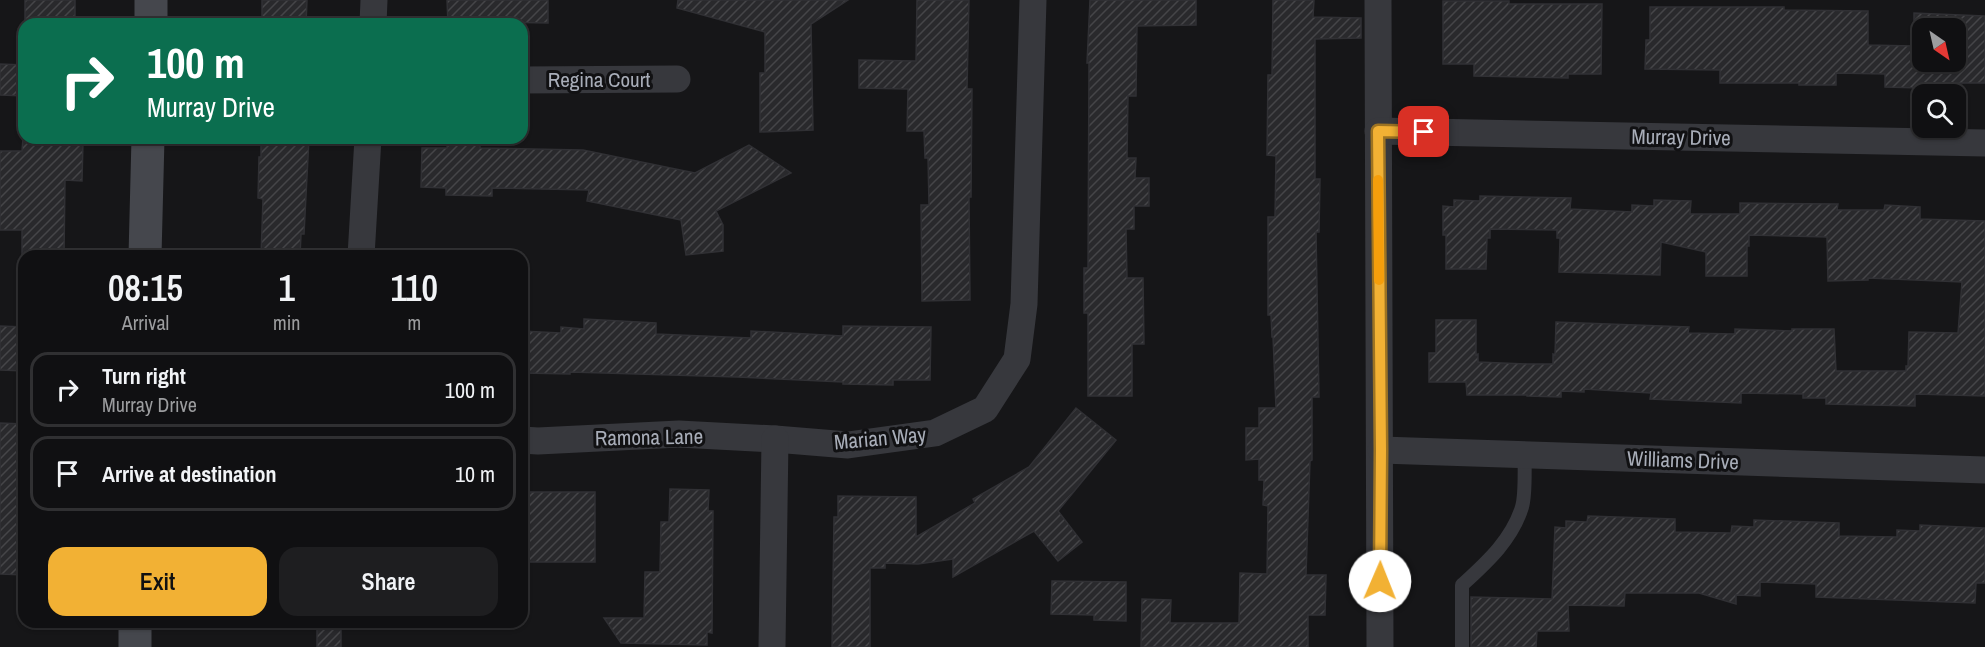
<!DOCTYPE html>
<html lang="en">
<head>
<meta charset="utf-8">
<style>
	:root { --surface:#101012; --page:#1e1e20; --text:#f1f3f6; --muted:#9c9d9f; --line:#303032; --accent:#f2b134 }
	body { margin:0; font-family:"Archivo Narrow",sans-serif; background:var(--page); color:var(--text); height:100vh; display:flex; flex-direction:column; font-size:22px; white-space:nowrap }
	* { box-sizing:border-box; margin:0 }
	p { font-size:20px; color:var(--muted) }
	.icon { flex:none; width:33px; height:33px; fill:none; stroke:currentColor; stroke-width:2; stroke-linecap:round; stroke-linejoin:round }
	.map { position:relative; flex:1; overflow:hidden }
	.side { position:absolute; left:18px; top:250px; width:510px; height:378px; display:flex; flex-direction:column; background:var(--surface); border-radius:18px; box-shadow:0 2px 4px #0004,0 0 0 2px var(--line) }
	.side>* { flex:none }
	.banner { position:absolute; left:18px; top:18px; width:510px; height:126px; border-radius:18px; box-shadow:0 2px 4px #0004,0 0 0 2px var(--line); background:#0b6e4f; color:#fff; overflow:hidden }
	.needle { width:39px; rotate:146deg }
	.tools { position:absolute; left:1912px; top:18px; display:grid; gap:12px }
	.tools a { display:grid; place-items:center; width:54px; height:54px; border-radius:12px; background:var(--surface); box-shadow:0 2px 4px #0004,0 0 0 2px var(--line); font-size:30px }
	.pin { position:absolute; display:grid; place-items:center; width:51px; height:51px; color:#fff; margin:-26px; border-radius:12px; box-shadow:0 3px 9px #0006 }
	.me { position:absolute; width:66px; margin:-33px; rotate:1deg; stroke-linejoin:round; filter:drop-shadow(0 0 4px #0008) }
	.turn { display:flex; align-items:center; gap:21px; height:126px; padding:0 30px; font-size:27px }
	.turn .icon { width:78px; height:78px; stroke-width:2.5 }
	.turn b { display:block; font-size:42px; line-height:51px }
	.eta { display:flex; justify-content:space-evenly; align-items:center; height:102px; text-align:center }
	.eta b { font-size:36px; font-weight:600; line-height:42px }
	.primary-button { display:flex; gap:12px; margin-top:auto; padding:12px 30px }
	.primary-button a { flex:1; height:69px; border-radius:18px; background:var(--accent); color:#111; font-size:24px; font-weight:600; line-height:69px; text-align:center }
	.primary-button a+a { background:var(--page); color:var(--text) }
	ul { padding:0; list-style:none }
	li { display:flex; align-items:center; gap:18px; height:75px; margin:0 12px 9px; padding:0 18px; border:3px solid var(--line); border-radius:18px }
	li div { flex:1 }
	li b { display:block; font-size:22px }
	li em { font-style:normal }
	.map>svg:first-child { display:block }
</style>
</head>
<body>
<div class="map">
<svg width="1985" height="647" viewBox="0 0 1985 647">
	<defs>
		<pattern id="building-hatch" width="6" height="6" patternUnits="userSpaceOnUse" patternTransform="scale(1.5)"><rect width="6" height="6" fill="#29292c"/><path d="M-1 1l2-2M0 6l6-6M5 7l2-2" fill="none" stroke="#454548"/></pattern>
	</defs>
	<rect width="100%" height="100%" fill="#161618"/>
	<g fill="url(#building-hatch)" stroke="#303034" stroke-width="1.5" fill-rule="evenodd">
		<rect x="25" y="0" width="50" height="24"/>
		<polygon points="262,0 307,0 306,24 262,24"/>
		<polygon points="447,0 548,0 548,23 498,22 498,24 448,24"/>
		<polygon points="678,0 848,0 811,24 813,130 760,132 760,73 765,73 765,32 677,8"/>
		<polygon points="917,0 969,0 967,89 972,89 971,197 969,197 970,300 922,301 921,205 929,205 928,158 925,158 924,131 907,131 908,89 859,88 859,60 916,61"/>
		<polygon points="1090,0 1196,0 1196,25 1137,26 1136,96 1128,96 1127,158 1136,158 1135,178 1149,178 1149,206 1134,206 1134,229 1126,229 1127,278 1143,278 1144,344 1132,344 1132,396 1088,396 1088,313 1084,313 1084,268 1088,268 1089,63 1087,63"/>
		<polygon points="1273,0 1314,0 1313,17 1361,18 1361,38 1315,39 1315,179 1320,179 1319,232 1316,232 1319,397 1312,397 1312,460 1310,461 1306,575 1326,575 1325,615 1308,615 1308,647 1141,647 1142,599 1171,600 1170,623 1239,623 1240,573 1267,574 1268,506 1263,505 1264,480 1259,480 1259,459 1246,460 1246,428 1259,428 1259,408 1276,408 1273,337 1272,337 1271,315 1268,315 1268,217 1275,217 1276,156 1267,155 1268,75 1272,75"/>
		<polygon points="1443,1 1509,1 1509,4 1602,4 1601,74 1568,74 1568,78 1474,76 1474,64 1443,64"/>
		<path d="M1650,7H1784V10L1868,11V45L1914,46V13L1985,16V83H1921V88L1885,87V74L1836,73V85H1799V83H1720V70L1645,69L1646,40H1650ZM1923,28H1956V62H1923Z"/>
		<polygon points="0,64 24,65 24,96 0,95"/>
		<polygon points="23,138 66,138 66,141 83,142 82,181 65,180 64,256 22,256 22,230 0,230 0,151 22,151"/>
		<polygon points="261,138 309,138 304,234 301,234 300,256 261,256 263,199 258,198 259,157 261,157"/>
		<polygon points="447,142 480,142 480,148 583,150 695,173 749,145 791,173 716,211 723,225 723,251 686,255 681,220 587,201 589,190 492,188 492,196 446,195 446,188 421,187 422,148 447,148"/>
		<polygon points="1480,196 1571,198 1570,209 1632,212 1632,205 1654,206 1654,200 1691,201 1690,214 1740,214 1740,203 1838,204 1837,210 1884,210 1885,205 1920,207 1920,219 1985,221 1985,396 1915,394 1915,406 1826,404 1826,398 1803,398 1803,394 1741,393 1741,403 1650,399 1651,393 1584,389 1584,392 1561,391 1561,397 1527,396 1527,395 1467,395 1466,382 1429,382 1429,353 1436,353 1436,320 1476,320 1476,355 1478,354 1478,362 1528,364 1553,364 1553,354 1555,355 1556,322 1689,327 1688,333 1735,334 1735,329 1792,331 1792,329 1834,329 1836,371 1906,371 1906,366 1908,366 1909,332 1958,333 1962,282 1868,278 1868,280 1828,281 1827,237 1749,235 1749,246 1747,246 1747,276 1706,276 1706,252 1661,242 1660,275 1559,272 1560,238 1557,238 1557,230 1490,229 1490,238 1487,238 1486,269 1446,269 1446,235 1443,235 1443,206 1454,207 1454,200 1480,201"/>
		<polygon points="584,319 656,323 656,334 751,338 751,331 843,336 843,326 931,327 930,380 893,380 893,385 843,384 843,382 737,377 570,372 570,374 523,373 522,331 561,333 561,327 584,329"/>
		<polygon points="0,326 24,327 24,371 0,370"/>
		<polygon points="1076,408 1116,440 1058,511 1082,542 1058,561 1034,531 953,577 953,559 918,564 885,563 885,568 870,568 870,647 832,647 834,517 838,517 838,496 916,497 916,537 975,503 973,499 1029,467"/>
		<polygon points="0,423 24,424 24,575 0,574"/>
		<polygon points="670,489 709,490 708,511 713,511 712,633 707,632 707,645 621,643 604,618 644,618 645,572 660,572 661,522 669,522"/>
		<rect x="524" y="492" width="71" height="70"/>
		<polygon points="1588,516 1675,519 1675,532 1731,533 1732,526 1754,527 1754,520 1839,523 1839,536 1897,537 1897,530 1920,531 1920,525 1985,528 1985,583 1976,583 1975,603 1816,597 1816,584 1760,582 1760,596 1736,595 1736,604 1699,593 1625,593 1624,606 1568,605 1569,631 1537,631 1536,647 1471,647 1471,597 1552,599 1555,527 1566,528 1566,521 1587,522"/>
		<polygon points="1052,581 1126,582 1126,621 1094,620 1094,615 1051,614"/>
		<rect x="317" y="622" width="24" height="25"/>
	</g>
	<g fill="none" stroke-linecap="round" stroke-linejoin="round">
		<path stroke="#37383d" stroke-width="14" d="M1462,647V585C1486,563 1512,540 1522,507C1526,493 1524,470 1525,454"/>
		<g stroke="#37383d" stroke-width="27">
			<path d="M1378,0C1377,216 1381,431 1380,647"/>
			<polyline points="373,24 374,0"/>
			<polyline points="522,80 677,79"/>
			<polyline points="1378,131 1985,143"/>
			<polyline points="361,256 368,138"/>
			<polyline points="522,440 538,441 679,434 775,439 848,445 935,433 985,409 1017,359 1024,304 1033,0"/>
			<polyline points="1381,450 1985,470"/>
			<polyline points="772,647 775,439"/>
		</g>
		<g stroke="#45474d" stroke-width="33">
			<polyline points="151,24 151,0"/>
			<polyline points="145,256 148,138"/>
			<polyline points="135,647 135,622"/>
		</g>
	</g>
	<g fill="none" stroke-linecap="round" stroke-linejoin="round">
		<g stroke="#9d7322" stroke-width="15">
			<polyline id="route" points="1380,581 1381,450 1378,131 1424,132"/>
		</g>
		<use href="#route" stroke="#f2b134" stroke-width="10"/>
		<polyline stroke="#f59e0b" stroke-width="10" points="1378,180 1379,280"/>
	</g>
	<g text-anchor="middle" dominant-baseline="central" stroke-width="6" stroke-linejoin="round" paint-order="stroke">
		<g font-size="21" fill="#a8adb8" stroke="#111113">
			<text x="599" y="79">Regina Court</text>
			<text transform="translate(1681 137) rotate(1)">Murray Drive</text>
			<text transform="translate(649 437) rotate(-1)">Ramona Lane</text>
			<text transform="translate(880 438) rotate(-5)">Marian Way</text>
			<text transform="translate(1683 460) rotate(2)">Williams Drive</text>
		</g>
	</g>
</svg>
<div class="tools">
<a><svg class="needle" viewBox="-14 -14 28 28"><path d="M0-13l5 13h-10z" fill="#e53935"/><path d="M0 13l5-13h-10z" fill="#9c9d9f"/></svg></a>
<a><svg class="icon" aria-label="search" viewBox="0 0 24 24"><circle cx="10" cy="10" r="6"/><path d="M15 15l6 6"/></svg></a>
</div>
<div class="pin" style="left:1424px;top:132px;background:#d93025"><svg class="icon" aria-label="arrive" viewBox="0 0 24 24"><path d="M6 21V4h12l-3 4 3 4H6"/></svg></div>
<svg class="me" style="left:1380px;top:581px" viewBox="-20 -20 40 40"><circle r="19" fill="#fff"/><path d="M0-13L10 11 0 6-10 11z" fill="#f2b134"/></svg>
<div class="banner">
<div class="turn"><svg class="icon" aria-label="right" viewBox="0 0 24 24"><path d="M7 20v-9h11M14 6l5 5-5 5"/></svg><div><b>100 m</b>Murray Drive</div></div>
</div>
<section class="side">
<div class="eta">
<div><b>08:15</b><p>Arrival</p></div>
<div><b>1</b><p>min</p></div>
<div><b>110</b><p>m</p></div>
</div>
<ul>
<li><svg class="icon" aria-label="right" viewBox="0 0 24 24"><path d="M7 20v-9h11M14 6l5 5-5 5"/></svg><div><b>Turn right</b><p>Murray Drive</p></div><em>100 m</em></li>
<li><svg class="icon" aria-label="arrive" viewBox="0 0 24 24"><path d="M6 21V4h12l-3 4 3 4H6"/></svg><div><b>Arrive at destination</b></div><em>10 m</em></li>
</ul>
<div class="primary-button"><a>Exit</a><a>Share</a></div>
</section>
</div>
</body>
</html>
